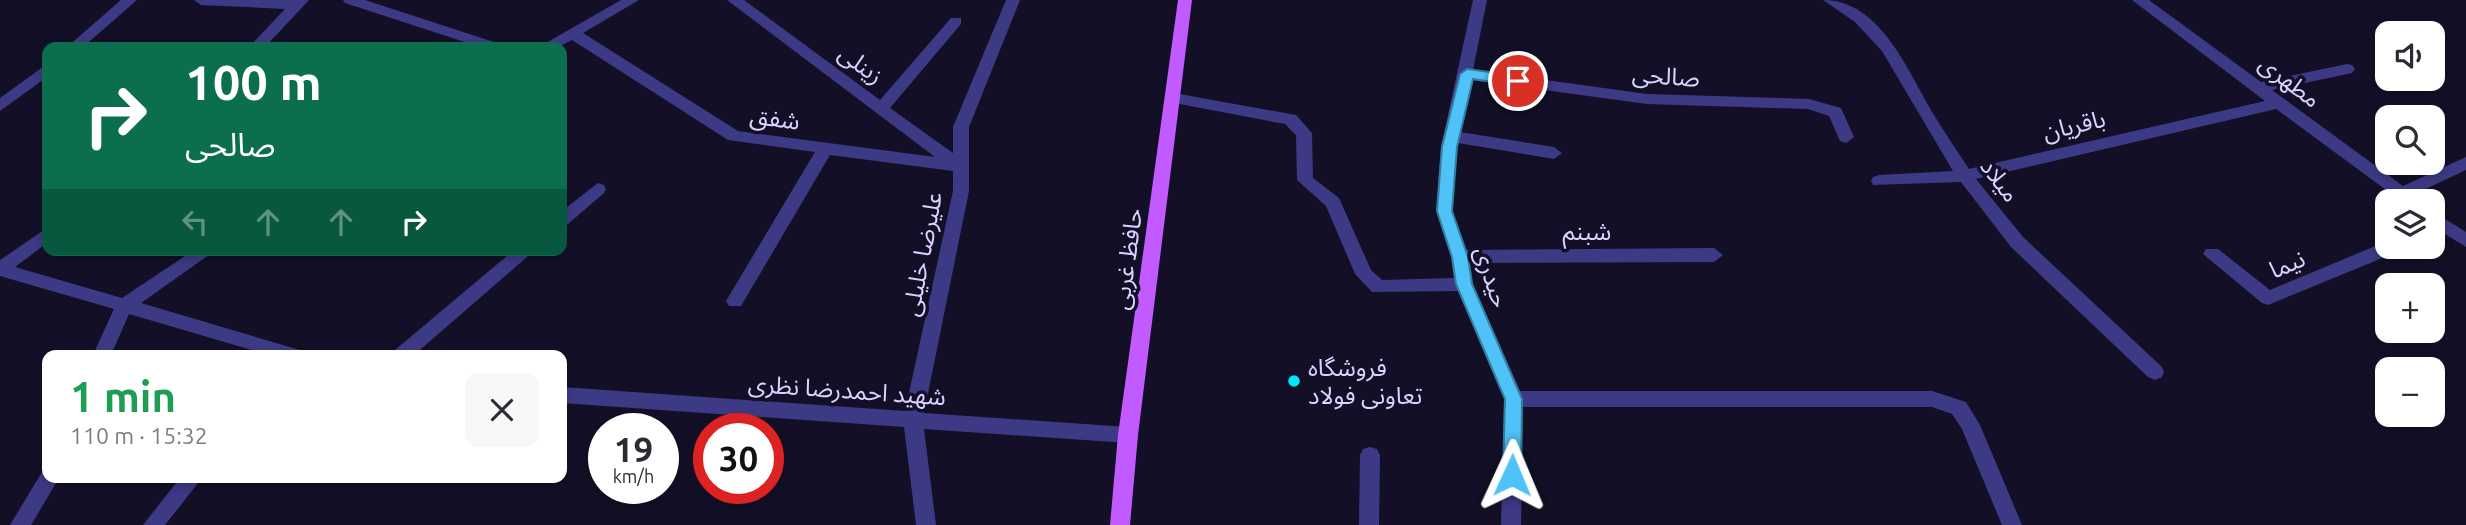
<!DOCTYPE html>
<html lang="en">
<head>
<meta charset="utf-8">
<style>
	:root { --surface:#fff; --page:#f7f7f7; --text:#2b2b33; --muted:#7c7c81 }
	body { margin:0; font-family:Ubuntu,"Noto Sans Arabic",sans-serif; background:var(--page); color:var(--text); height:100vh; display:flex; flex-direction:column; font-size:26px; white-space:nowrap }
	* { box-sizing:border-box; margin:0 }
	p { font-size:23px; color:var(--muted) }
	.icon { flex:none; width:38px; height:38px; fill:none; stroke:currentColor; stroke-width:2; stroke-linecap:round; stroke-linejoin:round }
	.map { position:relative; flex:1; overflow:hidden }
	.panel { position:absolute; left:42px; top:350px; width:525px; height:133px; display:flex; flex-direction:column; background:var(--surface); border-radius:14px; box-shadow:0 4px 10px #0003 }
	.panel>* { flex:none }
	.hud { position:absolute; left:42px; top:42px; width:525px; height:214px; border-radius:14px; box-shadow:0 4px 10px #0003; background:#0b6e4f; color:#fff; overflow:hidden }
	.buttons { position:absolute; left:2375px; top:21px; display:grid; gap:14px }
	.buttons a { display:grid; place-items:center; width:70px; height:70px; border-radius:14px; background:var(--surface); box-shadow:0 4px 10px #0003; font-size:35px }
	.speed { position:absolute; left:588px; top:413px; display:flex; gap:14px; font-size:35px; font-weight:700; text-align:center }
	.speed>* { display:grid; place-content:center; width:91px; height:91px; border-radius:50%; background:var(--surface); box-shadow:0 4px 10px #0003; line-height:1 }
	.speed small { font-size:18px; font-weight:400 }
	.speed .limit { border:10px solid #d22; background:#fff; color:#111 }
	.pin { position:absolute; display:grid; place-items:center; width:60px; height:60px; color:#fff; margin:-30px; border:4px solid #fff; border-radius:50%; box-shadow:0 2px 7px #0007 }
	.me { position:absolute; width:77px; margin:-38px; rotate:1deg; stroke-linejoin:round; filter:drop-shadow(0 0 5px #0008) }
	.turn { display:flex; align-items:center; gap:24px; height:147px; padding:0 28px; font-size:32px }
	.turn .icon { width:91px; height:91px; stroke-width:2.5 }
	.turn b { display:block; font-size:49px; line-height:60px }
	.lanes { display:flex; align-items:center; height:66px; padding:0 28px; background:#0003; justify-content:center; gap:35px; direction:ltr }
	.lanes .off { opacity:.35 }
	.round { display:grid; place-items:center; flex:none; width:74px; height:74px; border-radius:14px; background:var(--page) }
	.summary { display:flex; align-items:center; justify-content:space-between; height:119px; padding:0 28px }
	h1 { font-size:42px; font-weight:700; line-height:52px; color:#1e9e55 }
	.map>svg:first-child { display:block }
</style>
</head>
<body>
<div class="map">
<svg width="2466" height="525" viewBox="0 0 2466 525">
	<rect width="100%" height="100%" fill="#130f26"/>
	<g fill="none" stroke-linecap="round" stroke-linejoin="round">
		<g fill="#3d3a85" fill-rule="evenodd">
			<polygon points="121,0 137,0 83,47 67,47"/>
			<polygon points="194,0 309,0 265,47 249,47 285,9 201,5"/>
			<polygon points="343,0 365,0 500,44 503,47 480,47 345,3"/>
			<polygon points="621,0 639,0 583,33 738,131 935,157 727,0 744,0 880,100 951,18 961,18 961,24 890,108 953,153 953,127 1006,0 1020,0 969,127 969,191 924,413 1128,427 1135,429 1138,435 1135,441 1128,443 924,429 936,525 916,525 904,427 562,403 562,387 905,411 953,191 953,171 830,155 741,306 729,306 726,301 729,296 815,152 728,140 572,40 558,47 539,47"/>
			<polygon points="1473,0 1487,0 1473,70 1647,94 1809,99 1841,108 1854,137 1846,143 1840,141 1829,116 1808,109 1647,104 1471,80 1460,132 1554,147 1562,153 1554,159 1458,143 1452,211 1466,250 1714,248 1723,255 1714,262 1470,263 1473,284 1520,391 1932,391 1966,402 1980,425 2022,525 2002,525 1962,429 1952,414 1932,407 1523,407 1521,525 1501,525 1504,399 1458,291 1372,292 1355,274 1326,206 1297,180 1296,135 1285,124 1174,103 1166,98 1174,93 1296,115 1312,133 1313,178 1339,198 1371,270 1382,280 1454,278 1451,257 1436,211 1441,147"/>
			<path d="M1823,0C1881,0 1908,72 1934,115C1945,133 1957,151 1969,169L2265,101L2132,0H2149L2261,82L2347,64L2352,65L2355,69L2352,73L2272,90L2403,186L2466,157V170L2415,194L2420,201H2401L2276,109L1976,179L2023,237L2162,367L2164,372L2162,377L2155,380L2148,377L2011,247L1961,182L1873,185L1871,181L1873,177L1879,175L1953,171L1882,51L1855,22Z"/>
			<polygon points="47,64 47,77 0,111 0,98"/>
			<polygon points="598,183 604,185 606,189 604,193 568,224 562,226 562,211"/>
			<polygon points="2432,211 2466,232 2466,247 2432,226"/>
			<polygon points="47,228 47,243 15,267 122,298 194,250 216,250 141,303 293,348 300,350 302,355 269,355 129,314 111,355 93,355 114,309 0,276 0,260"/>
			<polygon points="2385,242 2387,242 2387,247 2400,247 2397,252 2268,305 2262,303 2203,254 2206,249 2218,249 2270,290"/>
			<polygon points="514,250 535,250 414,355 393,355 395,350"/>
			<polygon points="1370,447 1377,449 1380,455 1379,525 1359,525 1360,455 1363,449"/>
			<polygon points="47,470 47,478 59,478 31,525 10,525 42,472"/>
			<polygon points="180,478 202,478 165,525 143,525"/>
		</g>
		<polygon fill="#c25bff" fill-rule="evenodd" points="1178,0 1192,0 1138,435 1130,525 1110,525 1118,435"/>
	</g>
	<polygon fill="#4fc3f7" stroke="#337fa1" stroke-width="2" points="1467,69 1518,76 1525,81 1518,86 1473,79 1457,147 1452,211 1468,257 1472,284 1522,399 1521,475 1512,482 1503,475 1505,399 1456,284 1452,257 1437,211 1442,147 1460,74"/>
	<circle fill="#00e5ff" stroke="#130f26" stroke-width="2.5" cx="1294" cy="381" r="7"/>
	<g text-anchor="middle" dominant-baseline="central" stroke-width="7" stroke-linejoin="round" paint-order="stroke">
		<g font-size="24" fill="#d9d4ff" stroke="#130f26">
			<text transform="translate(861 64) rotate(36)">زینلی</text>
			<text transform="translate(1666 76) rotate(4)">صالحی</text>
			<text transform="translate(2290 81) rotate(37)">مطهری</text>
			<text transform="translate(775 118) rotate(8)">شفق</text>
			<text transform="translate(2074 125) rotate(-13)">باقریان</text>
			<text transform="translate(2000 180) rotate(53)">میلاد</text>
			<text x="1587" y="231">شبنم</text>
			<text transform="translate(922 254) rotate(-79)">علیرضا خلیلی</text>
			<text transform="translate(1127 259) rotate(-82)">حافظ غربی</text>
			<text transform="translate(2287 264) rotate(-23)">نیما</text>
			<text transform="translate(1492 277) rotate(72)">حیدری</text>
			<text transform="translate(847 390) rotate(4)">شهید احمدرضا نظری</text>
		</g>
		<g font-size="24" fill="#d9d4ff" stroke="#130f26" text-anchor="start">
			<text x="1308" y="367">فروشگاه<tspan x="1308" dy="28">تعاونی فولاد</tspan></text>
		</g>
	</g>
</svg>
<div class="buttons">
<a><svg class="icon" aria-label="sound" viewBox="0 0 24 24"><path d="M4 9h4l5-4v14l-5-4H4zM17 9q2 3 0 6"/></svg></a>
<a><svg class="icon" aria-label="search" viewBox="0 0 24 24"><circle cx="10" cy="10" r="6"/><path d="M15 15l6 6"/></svg></a>
<a><svg class="icon" aria-label="layers" viewBox="0 0 24 24"><path d="M12 4l9 5-9 5-9-5zM3 14l9 5 9-5"/></svg></a>
<a>+</a>
<a>−</a>
</div>
<div class="speed"><div>19<small>km/h</small></div><div class="limit">30</div></div>
<div class="pin" style="left:1518px;top:81px;background:#d93025"><svg class="icon" aria-label="arrive" viewBox="0 0 24 24"><path d="M6 21V4h12l-3 4 3 4H6"/></svg></div>
<svg class="me" style="left:1512px;top:475px" viewBox="-20 -20 40 40"><path d="M0-17L14 15 0 8-14 15z" fill="#4fc3f7" stroke="#fff" stroke-width="4"/></svg>
<div class="hud">
<div class="turn"><svg class="icon" aria-label="right" viewBox="0 0 24 24"><path d="M7 20v-9h11M14 6l5 5-5 5"/></svg><div><b>100 m</b>صالحی</div></div>
<div class="lanes"><svg class="icon off" aria-label="left" viewBox="0 0 24 24"><path d="M17 20v-9H6M10 6l-5 5 5 5"/></svg><svg class="icon off" aria-label="ahead" viewBox="0 0 24 24"><path d="M12 20V5M6 11l6-6 6 6"/></svg><svg class="icon off" aria-label="ahead" viewBox="0 0 24 24"><path d="M12 20V5M6 11l6-6 6 6"/></svg><svg class="icon" aria-label="right" viewBox="0 0 24 24"><path d="M7 20v-9h11M14 6l5 5-5 5"/></svg></div>
</div>
<section class="panel">
<div class="summary"><div><h1>1 min</h1><p>110 m · 15:32</p></div><a class="round"><svg class="icon" aria-label="close" viewBox="0 0 24 24"><path d="M6 6l12 12M18 6L6 18"/></svg></a></div>
</section>
</div>
</body>
</html>
